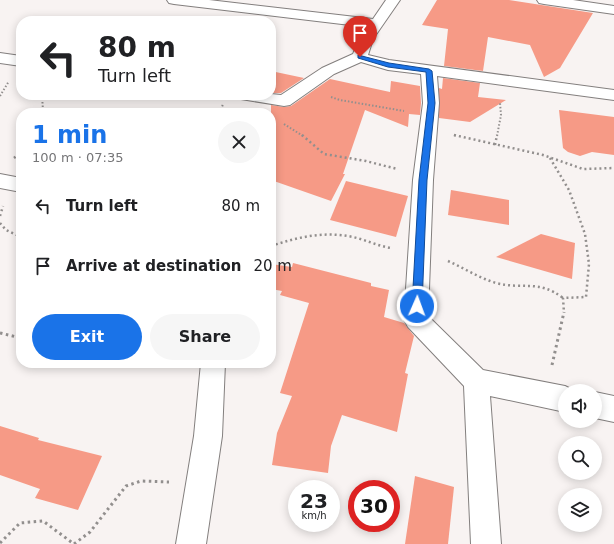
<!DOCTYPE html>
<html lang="en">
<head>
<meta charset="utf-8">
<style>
	:root { --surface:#fff; --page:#f6f6f6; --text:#202124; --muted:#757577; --accent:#1a73e8 }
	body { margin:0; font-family:"DejaVu Sans",sans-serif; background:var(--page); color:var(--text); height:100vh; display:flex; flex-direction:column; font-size:15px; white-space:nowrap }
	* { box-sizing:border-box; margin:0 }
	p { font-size:13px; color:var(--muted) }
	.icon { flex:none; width:22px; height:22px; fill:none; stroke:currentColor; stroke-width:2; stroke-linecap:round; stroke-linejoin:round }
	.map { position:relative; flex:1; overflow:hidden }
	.panel { position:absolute; left:16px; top:108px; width:260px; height:260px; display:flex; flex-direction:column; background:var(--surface); border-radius:16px; box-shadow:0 2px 10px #0003 }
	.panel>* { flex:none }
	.guide { position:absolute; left:16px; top:16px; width:260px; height:84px; border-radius:16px; box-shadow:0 2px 10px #0003; background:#fff; color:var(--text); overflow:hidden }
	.fabs { position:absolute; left:558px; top:384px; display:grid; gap:8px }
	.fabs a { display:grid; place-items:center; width:44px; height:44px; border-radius:50%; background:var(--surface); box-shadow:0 2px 10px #0003; font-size:20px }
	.speed { position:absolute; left:288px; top:480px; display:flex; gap:8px; font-size:20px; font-weight:700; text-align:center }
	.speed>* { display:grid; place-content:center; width:52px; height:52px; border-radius:50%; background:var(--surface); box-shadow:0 2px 10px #0003; line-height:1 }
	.speed small { font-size:10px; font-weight:400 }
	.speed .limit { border:6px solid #d22; background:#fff; color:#111 }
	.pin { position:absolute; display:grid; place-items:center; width:34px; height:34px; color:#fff; margin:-41px -17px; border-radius:50% 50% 50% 0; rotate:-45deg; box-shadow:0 0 4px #0007 }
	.pin .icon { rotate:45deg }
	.me { position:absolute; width:44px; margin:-22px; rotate:2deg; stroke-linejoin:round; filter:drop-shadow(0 0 3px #0008) }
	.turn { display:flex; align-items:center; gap:14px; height:84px; padding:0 16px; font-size:18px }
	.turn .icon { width:52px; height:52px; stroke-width:2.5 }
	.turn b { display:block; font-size:28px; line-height:34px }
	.round { display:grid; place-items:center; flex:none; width:42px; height:42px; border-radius:21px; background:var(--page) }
	.headline { display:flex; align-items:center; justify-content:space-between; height:68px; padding:0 16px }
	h1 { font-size:24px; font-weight:600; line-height:30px; color:var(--accent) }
	.action { display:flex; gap:8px; margin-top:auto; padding:8px 16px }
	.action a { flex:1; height:46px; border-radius:24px; background:var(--accent); color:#fff; font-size:16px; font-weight:600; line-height:46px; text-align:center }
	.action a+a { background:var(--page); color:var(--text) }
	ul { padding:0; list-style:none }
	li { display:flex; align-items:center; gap:12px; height:60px; padding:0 16px }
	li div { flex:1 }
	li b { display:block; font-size:15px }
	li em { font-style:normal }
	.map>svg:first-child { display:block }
</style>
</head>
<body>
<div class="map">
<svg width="614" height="544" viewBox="0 0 614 544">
	<rect width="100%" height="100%" fill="#f8f3f2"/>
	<g fill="#f69a86">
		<polygon points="437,0 509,0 593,13 560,68 544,77 530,45 488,37 483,71 444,66 448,29 422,25"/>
		<polygon points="271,71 304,78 281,93 271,93"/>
		<polygon points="443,78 480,83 478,97 506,100 470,122 439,118 439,88 442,89"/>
		<polygon points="330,79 390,92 391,81 420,86 421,103 420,115 409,114 408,127 365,110 343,174 345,174 331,201 271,180 271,105 284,107 291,106"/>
		<polygon points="559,110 614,117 614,155 592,152 580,156 568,152 563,148"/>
		<polygon points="346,181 408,196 396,237 330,220"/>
		<polygon points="451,190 509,200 509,225 448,215"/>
		<polygon points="541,234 575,243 572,279 496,257"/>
		<polygon points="293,263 371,283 371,286 389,290 384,317 404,323 414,336 405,373 408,374 397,432 342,415 331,446 328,473 272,465 277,433 292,396 280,393 309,303 280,295 282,291 271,289 271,264 292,267"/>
		<polygon points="0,426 39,438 38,440 102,456 78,510 35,498 40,489 0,475"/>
		<polygon points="415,476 454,487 448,544 405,544"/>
	</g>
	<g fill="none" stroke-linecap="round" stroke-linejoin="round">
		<g stroke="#837f7e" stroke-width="2">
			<g id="minor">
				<polygon points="167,0 209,0 373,19 386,0 400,0 373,39 368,55 389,60 614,90 614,100 437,76 439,103 433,180 428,316 483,370 565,386 575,391 565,391 565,412 490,396 501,544 471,544 464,386 408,327 404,320 413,180 423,103 421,74 388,70 361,62 334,74 290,105 284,106 241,99 239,95 271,95 271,94 281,95 322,68 353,54 359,39 367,27 174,4 169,3"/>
				<polygon points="537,0 573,0 614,6 614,14 544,4 539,3"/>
				<polygon points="0,53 21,56 21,66 0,63"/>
				<polygon points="0,174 21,178 21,192 0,188"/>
				<polygon points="201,363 225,363 222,436 206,544 176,544 194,436"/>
				<polygon points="595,392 614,396 614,422 595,418"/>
			</g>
		</g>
		<g stroke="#928f8e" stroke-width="2" stroke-dasharray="1.5 2" stroke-linecap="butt">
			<polyline points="42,95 43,111 45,113"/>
			<polyline points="0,96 9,81"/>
			<polyline points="331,97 340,100 404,111"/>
			<polyline points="220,113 223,104"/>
			<polyline points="284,124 303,136"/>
			<polyline points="454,135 457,136"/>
			<polyline points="497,136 501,115 500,103"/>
		</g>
		<g stroke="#928f8e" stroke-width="2.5" stroke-dasharray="2 3" stroke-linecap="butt">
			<polyline points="302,135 324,154 366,161 397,169"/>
			<polyline points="454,135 543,155 583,169 614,168"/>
			<polyline points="495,145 497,135"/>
			<polyline points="14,158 21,152"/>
			<polyline points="550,158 569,190 585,234 589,264 586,297 563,298 564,313"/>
			<polyline points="0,216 3,206"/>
			<polyline points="0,223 6,230 21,237"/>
			<path d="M271,246C298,237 324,231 353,237C366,240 378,246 391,248"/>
			<path d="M448,261C464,268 479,278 496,283C523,290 538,279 563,298"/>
		</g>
		<g stroke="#928f8e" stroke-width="3" stroke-dasharray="2.5 3.5" stroke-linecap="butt">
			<polyline points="0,333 21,338"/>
			<polyline points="552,365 564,312"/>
			<polyline points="0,543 20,523 43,521 74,544 90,532 126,486 141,481 169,482"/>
		</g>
		<use href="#minor" fill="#fff" fill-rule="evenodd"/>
	</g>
	<polygon fill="#1a73e8" stroke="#114b97" points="358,55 389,63 429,69 432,71 435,103 427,180 422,306 420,309 417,310 413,309 412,306 419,180 428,103 426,72 388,67 358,58"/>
</svg>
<div class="fabs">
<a><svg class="icon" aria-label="sound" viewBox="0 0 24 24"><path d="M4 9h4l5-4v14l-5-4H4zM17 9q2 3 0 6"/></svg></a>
<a><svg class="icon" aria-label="search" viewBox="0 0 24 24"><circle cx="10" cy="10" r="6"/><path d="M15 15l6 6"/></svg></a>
<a><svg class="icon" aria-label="layers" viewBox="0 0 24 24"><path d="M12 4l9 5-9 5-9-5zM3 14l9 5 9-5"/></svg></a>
</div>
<div class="speed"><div>23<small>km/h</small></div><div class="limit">30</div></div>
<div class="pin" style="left:360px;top:57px;background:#d93025"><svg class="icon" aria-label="arrive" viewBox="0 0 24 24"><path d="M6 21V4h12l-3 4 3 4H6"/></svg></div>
<svg class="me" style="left:417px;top:306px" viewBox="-20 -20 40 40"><circle r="17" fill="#1a73e8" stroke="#fff" stroke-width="3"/><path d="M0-11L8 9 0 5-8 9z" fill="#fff"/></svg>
<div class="guide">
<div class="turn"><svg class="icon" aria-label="left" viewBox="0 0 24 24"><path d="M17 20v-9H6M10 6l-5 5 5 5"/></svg><div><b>80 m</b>Turn left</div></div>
</div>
<section class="panel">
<div class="headline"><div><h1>1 min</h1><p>100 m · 07:35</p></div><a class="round"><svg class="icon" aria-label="close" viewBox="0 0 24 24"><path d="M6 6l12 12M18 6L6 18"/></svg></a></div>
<ul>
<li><svg class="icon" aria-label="left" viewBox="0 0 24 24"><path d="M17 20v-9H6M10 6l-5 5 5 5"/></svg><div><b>Turn left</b></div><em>80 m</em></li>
<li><svg class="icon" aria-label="arrive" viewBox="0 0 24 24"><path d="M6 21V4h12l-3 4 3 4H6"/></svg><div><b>Arrive at destination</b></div><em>20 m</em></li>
</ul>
<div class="action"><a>Exit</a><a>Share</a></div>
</section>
</div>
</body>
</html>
